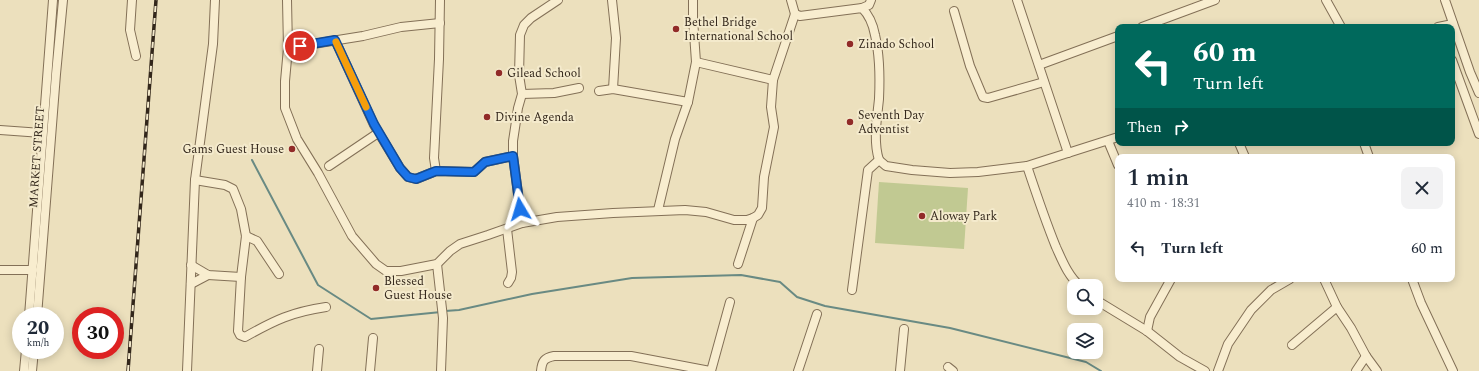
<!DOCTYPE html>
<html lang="en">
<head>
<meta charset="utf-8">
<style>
	:root { --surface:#fff; --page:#f2f2f3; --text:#1f2937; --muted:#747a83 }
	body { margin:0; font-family:Spectral,serif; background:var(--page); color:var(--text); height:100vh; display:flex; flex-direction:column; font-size:15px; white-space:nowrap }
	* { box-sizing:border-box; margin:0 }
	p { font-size:13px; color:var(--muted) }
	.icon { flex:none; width:22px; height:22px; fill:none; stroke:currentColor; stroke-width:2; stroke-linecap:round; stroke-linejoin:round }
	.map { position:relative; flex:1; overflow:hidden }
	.details { position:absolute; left:1115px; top:154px; width:340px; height:128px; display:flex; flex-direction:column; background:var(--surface); border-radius:8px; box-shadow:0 2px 10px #0003 }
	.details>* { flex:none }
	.hud { position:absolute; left:1115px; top:24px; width:340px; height:122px; border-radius:8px; box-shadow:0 2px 10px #0003; background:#00695c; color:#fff; overflow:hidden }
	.fabs { position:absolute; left:1067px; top:279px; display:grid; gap:8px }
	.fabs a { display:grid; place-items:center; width:36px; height:36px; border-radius:8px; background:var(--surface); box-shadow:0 2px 10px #0003; font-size:20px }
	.speed { position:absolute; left:12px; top:307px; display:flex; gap:8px; font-size:20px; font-weight:700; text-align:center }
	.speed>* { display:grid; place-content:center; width:52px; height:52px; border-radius:50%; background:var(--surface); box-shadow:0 2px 10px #0003; line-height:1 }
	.speed small { font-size:10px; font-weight:400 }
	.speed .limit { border:6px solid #d22; background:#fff; color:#111 }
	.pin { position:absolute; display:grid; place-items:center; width:34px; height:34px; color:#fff; margin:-17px; border:2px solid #fff; border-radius:50%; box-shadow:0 1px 4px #0007 }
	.me { position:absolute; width:44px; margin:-22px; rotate:353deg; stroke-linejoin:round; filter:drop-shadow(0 0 3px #0008) }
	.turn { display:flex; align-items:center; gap:14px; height:84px; padding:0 12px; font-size:18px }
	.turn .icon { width:52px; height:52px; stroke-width:2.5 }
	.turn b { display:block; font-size:28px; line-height:34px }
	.then { display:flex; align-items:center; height:38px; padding:0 12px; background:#0003; gap:8px; font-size:15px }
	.round { display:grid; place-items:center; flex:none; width:42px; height:42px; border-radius:8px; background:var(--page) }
	.headline { display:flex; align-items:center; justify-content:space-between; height:68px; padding:0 12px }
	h1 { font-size:24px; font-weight:600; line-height:30px }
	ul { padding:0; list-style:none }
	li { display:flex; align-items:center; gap:12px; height:52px; padding:0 12px }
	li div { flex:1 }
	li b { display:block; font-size:15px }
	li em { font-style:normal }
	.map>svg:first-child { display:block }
</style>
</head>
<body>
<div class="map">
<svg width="1479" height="371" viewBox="0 0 1479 371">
	<rect width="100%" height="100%" fill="#ece0bd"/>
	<polygon fill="#c1c992" points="879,182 968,188 964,249 875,243"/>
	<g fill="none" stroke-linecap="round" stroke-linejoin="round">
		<g stroke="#698a83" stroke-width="2">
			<polyline points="252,160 318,285 371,319 441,312"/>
			<polyline points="445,311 459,310 532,294 632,278 741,275 780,282 797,297 825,306 950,328 1086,362 1101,371"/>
		</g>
		<g stroke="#837057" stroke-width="10">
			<g id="minor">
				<polyline points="132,0 130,30 136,56"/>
				<polyline points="287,0 288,48 285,81 285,108 297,139 318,173 352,236 376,264 386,271 401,271 437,264 450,251 460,244 488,235 522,223 557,217 613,213 685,210 706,212 734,220 747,220 753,218 758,215 762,208 764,177 774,127 771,107 773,80 795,14"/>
				<polyline points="612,0 616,38 613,89"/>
				<polyline points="791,0 795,14"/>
				<polyline points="1017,0 1068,153"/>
				<polyline points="1326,0 1341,27"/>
				<polyline points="1445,0 1470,72 1479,93"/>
				<polyline points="862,8 869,5 871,0"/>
				<polyline points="954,11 970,66 983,97 988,98 1044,82"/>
				<path d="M795,14L800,16L862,8C870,16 873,24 875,35C880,56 880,78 879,99C877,119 873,141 879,160"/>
				<polyline points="1142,27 1215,0"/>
				<polyline points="1438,27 1453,24"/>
				<polyline points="335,40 374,125 400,168 408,177 416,179 436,171 474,172 485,162 513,156"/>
				<polyline points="288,48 363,36 401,27 440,23"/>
				<polyline points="1452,60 1479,134"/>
				<polyline points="696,62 773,80"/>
				<polyline points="1039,65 1118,36"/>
				<polyline points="599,91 613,89 688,102"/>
				<polyline points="522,94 554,93 579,88"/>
				<polyline points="0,130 42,133"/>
				<polyline points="1108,141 1118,165"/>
				<polyline points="1239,143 1245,157"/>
				<polyline points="1364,143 1369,157"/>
				<polyline points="879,160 886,166 912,170 950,173 978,172 1027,166 1118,137"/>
				<polyline points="329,166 378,133"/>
				<path d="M1027,166C1036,193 1045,220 1056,247C1062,260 1068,276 1080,286"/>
				<polyline points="436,171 434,158 439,59 440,0"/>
				<path d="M195,180L225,185L233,189L241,209L246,236L241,277L238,331L240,335L245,337C275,320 292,312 326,307"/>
				<polyline points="658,210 675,139 688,102 696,62 693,19 693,0"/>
				<polyline points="522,223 513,156 513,141 518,108 522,94 519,75 520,35 524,25 531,18 558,0"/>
				<polyline points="507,229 512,272 511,278 508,283"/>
				<polyline points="246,236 257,241 279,274"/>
				<polyline points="437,264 443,318 441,371"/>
				<polyline points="738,264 753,218"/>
				<polyline points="191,265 208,275 241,277"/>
				<polyline points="0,270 33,270"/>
				<polyline points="1324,279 1337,307 1351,328 1366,356 1377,371"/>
				<polyline points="1412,279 1421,303 1453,371"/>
				<polyline points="191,284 208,275"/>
				<polyline points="852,290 868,170 879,160"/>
				<polyline points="1096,300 1147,331 1180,357 1205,371"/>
				<polyline points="29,316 53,0"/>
				<polyline points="37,316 56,74 63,0"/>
				<polyline points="1147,331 1150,317 1171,279"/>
				<polyline points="1292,345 1337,307"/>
				<polyline points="948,367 953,371"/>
				<polyline points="24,371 26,350"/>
				<polyline points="32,371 34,350"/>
				<polyline points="187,371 195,180 213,44 215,0"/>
				<polyline points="317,371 319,349"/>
				<polyline points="370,371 373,338"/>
				<path d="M541,371C542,361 544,358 554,356H631L710,371"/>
				<polyline points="711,371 730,302"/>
				<polyline points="798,371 817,314"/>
				<polyline points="900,371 904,329"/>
				<polyline points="1218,371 1228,344 1251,310 1271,290 1290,279"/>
				<polyline points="1356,371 1366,356"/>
			</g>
		</g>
		<use href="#minor" stroke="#f8edcf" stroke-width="8"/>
		<g stroke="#33271b" stroke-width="3.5">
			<polyline id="rail" points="128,371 156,0"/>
		</g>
		<use href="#rail" stroke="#f4eacc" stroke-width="2" stroke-dasharray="6" stroke-linecap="butt"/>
	</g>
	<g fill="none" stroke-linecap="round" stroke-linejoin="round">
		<g stroke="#114b97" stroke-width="10">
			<polyline id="route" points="300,46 335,40 374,124 400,168 408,177 416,179 436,171 474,172 485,162 513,156 520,209"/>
		</g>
		<use href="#route" stroke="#1a73e8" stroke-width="7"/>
		<polyline stroke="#f59e0b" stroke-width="7" points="336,42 366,107"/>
	</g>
	<g fill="#912b28" stroke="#f4eacc" stroke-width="1.5">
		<circle cx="676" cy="29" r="4"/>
		<circle cx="850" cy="44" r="4"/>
		<circle cx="499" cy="73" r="4"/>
		<circle cx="487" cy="117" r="4"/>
		<circle cx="850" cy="122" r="4"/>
		<circle cx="292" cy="149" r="4"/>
		<circle cx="922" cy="216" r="4"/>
		<circle cx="376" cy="288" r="4"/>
	</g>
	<g text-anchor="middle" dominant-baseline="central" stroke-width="4" stroke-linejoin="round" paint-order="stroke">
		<g font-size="12" fill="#33271b" stroke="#f4eacc" text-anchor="start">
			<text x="684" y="22">Bethel Bridge<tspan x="684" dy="14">International School</tspan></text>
			<text x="858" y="44">Zinado School</text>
			<text x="507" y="73">Gilead School</text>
			<text x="858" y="115">Seventh Day<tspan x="858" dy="14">Adventist</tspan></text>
			<text x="495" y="117">Divine Agenda</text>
			<text x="284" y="149" text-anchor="end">Gams Guest House</text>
			<text x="930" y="216">Aloway Park</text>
			<text x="384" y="281">Blessed<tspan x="384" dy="14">Guest House</tspan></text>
		</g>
		<g font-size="12" fill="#33271b" stroke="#f4eacc">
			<text transform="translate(37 157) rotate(-86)">MARKET STREET</text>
		</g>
	</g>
</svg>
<div class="fabs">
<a><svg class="icon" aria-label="search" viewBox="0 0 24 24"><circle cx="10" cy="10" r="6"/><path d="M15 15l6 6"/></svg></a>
<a><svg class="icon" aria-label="layers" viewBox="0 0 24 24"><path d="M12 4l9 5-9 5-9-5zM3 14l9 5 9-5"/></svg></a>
</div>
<div class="speed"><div>20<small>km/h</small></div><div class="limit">30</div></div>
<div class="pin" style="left:300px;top:46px;background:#d93025"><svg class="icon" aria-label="arrive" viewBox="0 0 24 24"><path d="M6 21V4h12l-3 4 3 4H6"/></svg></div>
<svg class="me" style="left:520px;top:209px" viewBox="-20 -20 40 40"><path d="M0-17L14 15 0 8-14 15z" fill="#1a73e8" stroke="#fff" stroke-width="4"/></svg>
<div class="hud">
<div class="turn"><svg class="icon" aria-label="left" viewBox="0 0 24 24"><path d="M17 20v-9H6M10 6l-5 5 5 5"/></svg><div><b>60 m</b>Turn left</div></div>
<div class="then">Then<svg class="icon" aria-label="right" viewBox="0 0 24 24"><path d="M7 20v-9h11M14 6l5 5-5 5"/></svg></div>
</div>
<section class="details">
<div class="headline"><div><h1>1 min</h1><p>410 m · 18:31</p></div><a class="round"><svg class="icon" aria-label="close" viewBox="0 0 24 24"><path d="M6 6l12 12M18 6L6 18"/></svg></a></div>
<ul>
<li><svg class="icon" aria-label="left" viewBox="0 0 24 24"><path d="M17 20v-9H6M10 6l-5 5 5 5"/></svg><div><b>Turn left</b></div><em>60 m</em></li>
</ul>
</section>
</div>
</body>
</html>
